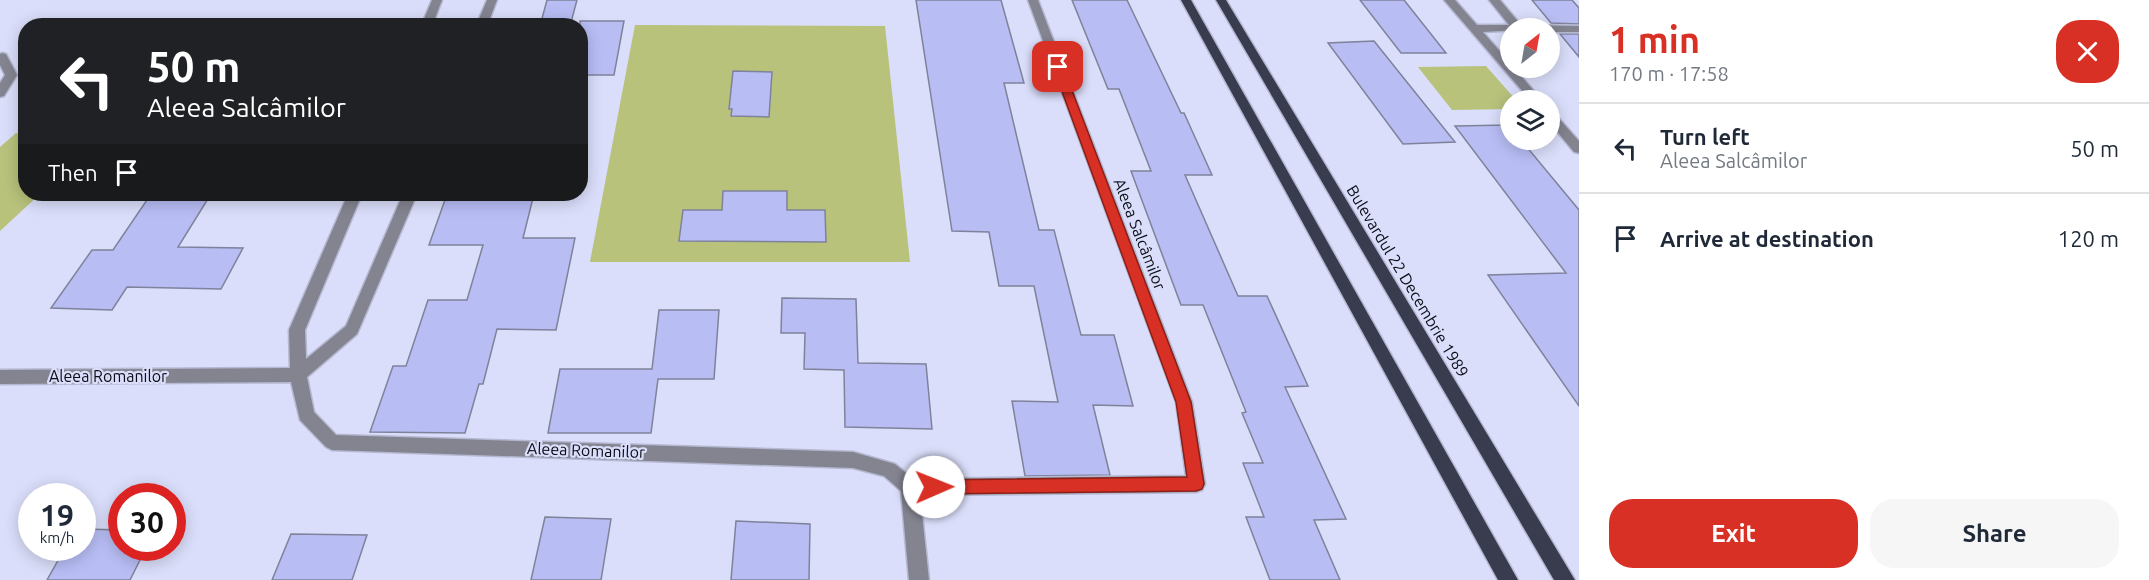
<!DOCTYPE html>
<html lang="en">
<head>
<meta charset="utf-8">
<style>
	:root { --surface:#fff; --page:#f6f6f7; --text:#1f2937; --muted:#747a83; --line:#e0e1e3; --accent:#d93025 }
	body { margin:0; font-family:Ubuntu,sans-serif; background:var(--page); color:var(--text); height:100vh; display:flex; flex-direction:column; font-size:22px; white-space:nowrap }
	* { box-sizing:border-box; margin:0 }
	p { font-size:20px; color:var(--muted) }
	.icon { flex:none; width:33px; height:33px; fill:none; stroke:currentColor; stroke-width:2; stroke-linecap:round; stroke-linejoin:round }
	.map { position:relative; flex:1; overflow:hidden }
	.side { display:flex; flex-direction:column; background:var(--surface); width:570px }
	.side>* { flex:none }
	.banner { position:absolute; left:18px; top:18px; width:570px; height:183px; border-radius:24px; box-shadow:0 3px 15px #0003; background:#202124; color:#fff; overflow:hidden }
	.needle { width:39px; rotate:31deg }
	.controls { position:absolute; left:1500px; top:18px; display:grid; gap:12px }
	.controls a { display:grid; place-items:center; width:60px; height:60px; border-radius:50%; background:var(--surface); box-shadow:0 3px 15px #0003; font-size:30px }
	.speed { position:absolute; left:18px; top:483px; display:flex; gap:12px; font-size:30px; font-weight:700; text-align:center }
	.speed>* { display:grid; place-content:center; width:78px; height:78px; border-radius:50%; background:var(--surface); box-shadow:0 3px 15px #0003; line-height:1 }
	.speed small { font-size:15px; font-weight:400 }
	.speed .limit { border:9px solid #d22; background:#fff; color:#111 }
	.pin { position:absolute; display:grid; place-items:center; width:51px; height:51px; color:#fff; margin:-26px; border-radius:12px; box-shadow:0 3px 9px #0006 }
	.me { position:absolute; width:66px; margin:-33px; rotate:89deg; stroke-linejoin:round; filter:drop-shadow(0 0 4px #0008) }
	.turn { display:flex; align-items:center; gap:21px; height:126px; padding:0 30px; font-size:27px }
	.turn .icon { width:78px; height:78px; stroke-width:2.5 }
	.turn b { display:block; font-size:42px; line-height:51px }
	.then { display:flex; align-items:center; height:57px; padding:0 30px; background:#0003; gap:12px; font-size:22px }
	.round { display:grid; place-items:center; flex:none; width:63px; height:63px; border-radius:24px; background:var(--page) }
	.headline { display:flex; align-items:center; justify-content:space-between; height:102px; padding:0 30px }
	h1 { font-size:36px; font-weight:600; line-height:45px; color:var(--accent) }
	.primary-button { display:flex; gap:12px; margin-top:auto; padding:12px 30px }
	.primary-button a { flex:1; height:69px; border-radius:24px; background:var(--accent); color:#fff; font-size:24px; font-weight:600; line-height:69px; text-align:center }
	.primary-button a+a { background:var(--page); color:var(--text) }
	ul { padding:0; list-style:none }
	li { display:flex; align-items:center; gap:18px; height:90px; padding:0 30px; border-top:2px solid var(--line) }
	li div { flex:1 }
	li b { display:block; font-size:22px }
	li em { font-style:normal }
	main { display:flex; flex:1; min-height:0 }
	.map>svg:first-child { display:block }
</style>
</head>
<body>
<main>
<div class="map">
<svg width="1579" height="580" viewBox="0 0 1579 580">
	<rect width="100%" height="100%" fill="#dadefa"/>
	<g fill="#b8c27b">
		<polygon points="635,25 885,26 910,262 590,262"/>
		<polygon points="1486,66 1516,100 1510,100 1510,109 1452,110 1418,67"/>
		<polygon points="16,133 25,135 26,194 40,194 0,231 0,147"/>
	</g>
	<g fill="#b8bdf4" stroke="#7f829b" stroke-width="1.5">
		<polygon points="547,0 577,0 570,26 540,26"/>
		<polygon points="916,0 1001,0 1024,83 1004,83 1039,230 1054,230 1081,335 1114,335 1133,406 1093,405 1110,475 1025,476 1012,401 1058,402 1034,286 999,286 989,232 952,231"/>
		<polygon points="1072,0 1127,0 1181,113 1184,113 1212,175 1185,175 1238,296 1267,296 1308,386 1285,387 1346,519 1314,520 1340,580 1270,580 1246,517 1264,517 1243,463 1263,463 1242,413 1246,412 1203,305 1181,305 1131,171 1151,171 1119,89 1108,89"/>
		<polygon points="1360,0 1404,0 1446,53 1401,53"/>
		<polygon points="1532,0 1572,0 1579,8 1579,24 1551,23"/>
		<polygon points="580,21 624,21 614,75 580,75"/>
		<polygon points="1560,34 1579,34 1579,57"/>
		<polygon points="1374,41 1455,142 1403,144 1328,43"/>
		<polygon points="733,71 772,72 769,117 731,116 732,109 729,109"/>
		<polygon points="1509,125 1510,140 1521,140 1579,210 1579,406 1488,275 1566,273 1455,126"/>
		<polygon points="723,191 787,191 787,210 825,210 826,242 679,241 683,210 722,210"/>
		<polygon points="151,194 211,194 178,247 243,248 221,289 127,287 112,310 51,308 92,250 113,250"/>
		<polygon points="479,194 534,194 523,238 575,238 556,330 497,329 483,384 479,384 465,433 370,432 393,366 406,366 428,300 467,300 483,245 429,245 446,197 478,198"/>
		<polygon points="782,298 856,299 858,363 926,364 932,429 845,427 844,370 804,369 805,333 781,333"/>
		<polygon points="659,310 719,310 714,379 658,379 651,433 548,433 560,369 652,369"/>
		<polygon points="545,517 611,519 601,580 531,580"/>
		<polygon points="736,521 810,524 809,580 731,580"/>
		<polygon points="82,529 122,530 122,548 146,548 130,580 47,580 65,548 82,548"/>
		<polygon points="291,534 367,535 352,580 272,580"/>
	</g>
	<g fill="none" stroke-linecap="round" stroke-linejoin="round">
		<g stroke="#b5b8d1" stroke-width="3">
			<g id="minor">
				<polygon points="432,0 442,0 432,26 421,26"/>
				<polygon points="487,0 497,0 487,26 476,26"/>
				<polygon points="1028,0 1038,0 1192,402 1205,484 1202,490 1196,492 920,495 929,580 909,580 901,491 884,476 853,468 332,450 326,447 300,420 291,382 0,384 0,370 290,368 289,330 348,194 362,194 305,330 306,359 346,326 403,194 417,194 357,334 307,377 314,412 336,435 853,452 895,464 913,479 1186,476 1176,402"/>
				<polygon points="1444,0 1455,0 1477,25 1509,25 1489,0 1500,0 1521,25 1579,26 1579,32 1550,32 1550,28 1483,32 1510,63 1510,68 1514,68 1542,100 1530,100"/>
				<polygon points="2,53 6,54 17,75 4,96 0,97 0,83 5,75 0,65 0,54"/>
				<polygon points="1550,112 1554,113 1579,141 1579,153 1574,152 1550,123"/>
			</g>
		</g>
		<g stroke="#b5b8d1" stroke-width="3">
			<g id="major">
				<polygon points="1181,0 1191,0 1518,580 1498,580"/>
				<polygon points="1216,0 1226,0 1575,580 1554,580"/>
			</g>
		</g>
		<use href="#minor" fill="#838490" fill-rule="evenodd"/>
		<use href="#major" fill="#393b4e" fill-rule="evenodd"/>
	</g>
	<polygon fill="#d93025" stroke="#8d1f18" stroke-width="1.5" points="1058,64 1063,67 1191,402 1204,484 1202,489 1196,491 934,494 928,492 926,487 928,482 934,480 1187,477 1176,402 1053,67"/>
	<g text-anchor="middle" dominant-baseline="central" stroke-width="4.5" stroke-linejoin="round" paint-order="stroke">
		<g font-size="16" fill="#0c0d16" stroke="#dadefa">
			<text transform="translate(1140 234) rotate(69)">Aleea Salcâmilor</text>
			<text transform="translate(1408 281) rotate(59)">Bulevardul 22 Decembrie 1989</text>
			<text x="108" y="376">Aleea Romanilor</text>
			<text transform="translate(586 450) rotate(2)">Aleea Romanilor</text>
		</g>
	</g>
</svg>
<div class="controls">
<a><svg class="needle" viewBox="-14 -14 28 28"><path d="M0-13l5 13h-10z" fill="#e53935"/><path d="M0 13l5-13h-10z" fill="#747a83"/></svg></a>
<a><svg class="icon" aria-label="layers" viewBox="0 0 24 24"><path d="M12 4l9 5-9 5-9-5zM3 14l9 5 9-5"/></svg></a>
</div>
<div class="speed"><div>19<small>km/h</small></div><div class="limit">30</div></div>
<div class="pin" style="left:1058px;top:67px;background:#d93025"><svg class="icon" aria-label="arrive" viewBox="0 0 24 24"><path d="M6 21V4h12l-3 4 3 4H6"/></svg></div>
<svg class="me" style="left:934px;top:487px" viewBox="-20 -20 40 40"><circle r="19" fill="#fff"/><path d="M0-13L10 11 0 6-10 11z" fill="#d93025"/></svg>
<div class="banner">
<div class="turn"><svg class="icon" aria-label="left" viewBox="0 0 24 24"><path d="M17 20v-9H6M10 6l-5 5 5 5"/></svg><div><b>50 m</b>Aleea Salcâmilor</div></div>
<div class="then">Then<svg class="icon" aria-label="arrive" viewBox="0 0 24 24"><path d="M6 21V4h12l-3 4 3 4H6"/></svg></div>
</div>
</div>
<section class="side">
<div class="headline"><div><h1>1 min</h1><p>170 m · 17:58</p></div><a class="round" style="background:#d93025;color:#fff"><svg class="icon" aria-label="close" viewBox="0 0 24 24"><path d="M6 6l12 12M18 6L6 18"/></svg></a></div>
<ul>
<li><svg class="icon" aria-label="left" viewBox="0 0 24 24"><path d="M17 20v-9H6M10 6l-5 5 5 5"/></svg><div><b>Turn left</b><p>Aleea Salcâmilor</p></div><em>50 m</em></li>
<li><svg class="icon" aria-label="arrive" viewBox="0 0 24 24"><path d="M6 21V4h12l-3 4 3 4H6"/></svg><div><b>Arrive at destination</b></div><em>120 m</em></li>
</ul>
<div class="primary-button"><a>Exit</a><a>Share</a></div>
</section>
</main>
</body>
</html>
